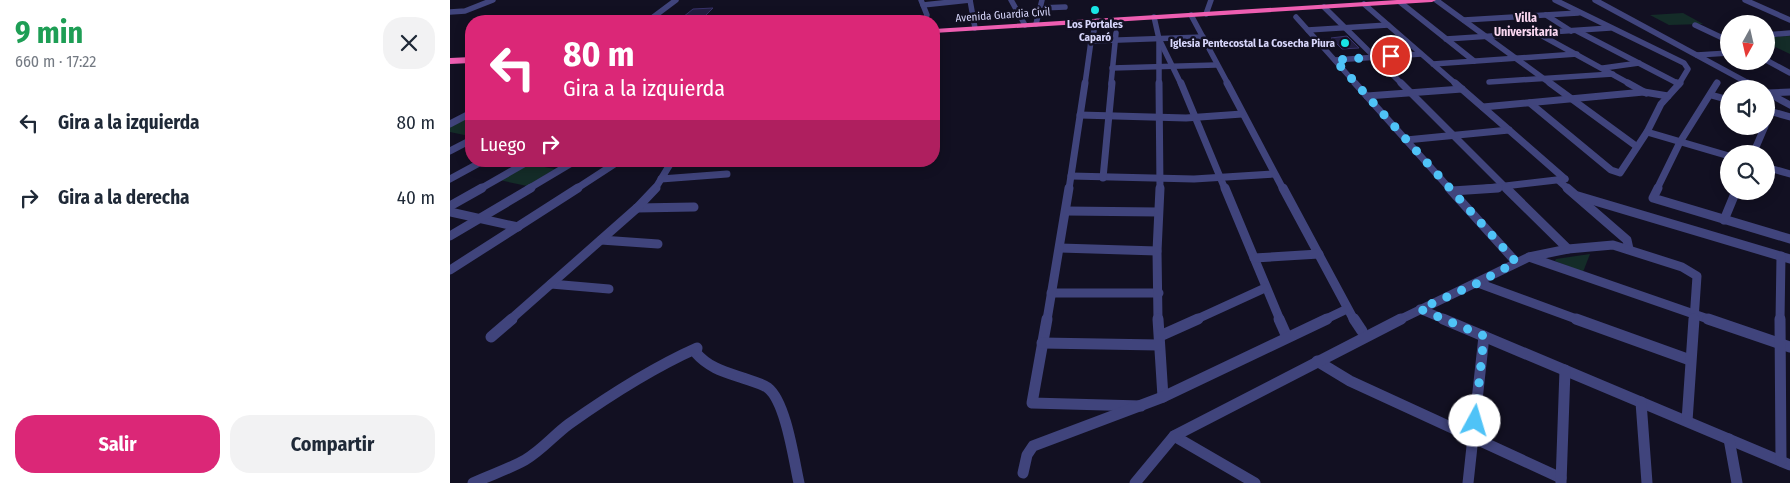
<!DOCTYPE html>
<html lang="es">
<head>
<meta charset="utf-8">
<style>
	:root { --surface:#fff; --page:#f2f2f3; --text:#1f2937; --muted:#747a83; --accent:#db2777 }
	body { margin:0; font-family:"Fira Sans Condensed",sans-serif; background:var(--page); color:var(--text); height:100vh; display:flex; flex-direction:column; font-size:19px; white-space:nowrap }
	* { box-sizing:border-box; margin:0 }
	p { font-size:16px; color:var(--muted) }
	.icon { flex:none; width:28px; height:28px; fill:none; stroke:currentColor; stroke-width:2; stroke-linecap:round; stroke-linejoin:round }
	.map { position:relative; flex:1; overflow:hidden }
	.panel { display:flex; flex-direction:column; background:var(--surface); width:450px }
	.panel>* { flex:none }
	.hud { position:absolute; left:15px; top:15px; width:475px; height:152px; border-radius:20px; box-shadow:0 2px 12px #0003; background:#db2777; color:#fff; overflow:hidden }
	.needle { width:32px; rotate:188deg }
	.fabs { position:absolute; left:1270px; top:15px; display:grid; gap:10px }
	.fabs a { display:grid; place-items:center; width:55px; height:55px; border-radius:50%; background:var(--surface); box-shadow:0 2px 12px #0003; font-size:25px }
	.pin { position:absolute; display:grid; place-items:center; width:42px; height:42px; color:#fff; margin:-21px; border:2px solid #fff; border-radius:50%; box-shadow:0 1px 5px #0007 }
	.me { position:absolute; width:55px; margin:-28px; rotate:6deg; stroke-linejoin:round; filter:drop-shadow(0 0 4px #0008) }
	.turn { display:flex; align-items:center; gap:18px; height:105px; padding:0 15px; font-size:22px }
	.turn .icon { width:65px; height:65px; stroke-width:2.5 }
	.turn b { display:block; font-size:35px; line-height:42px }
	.then { display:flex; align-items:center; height:48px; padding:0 15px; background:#0003; gap:10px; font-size:19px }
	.round { display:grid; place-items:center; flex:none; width:52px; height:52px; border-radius:20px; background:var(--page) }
	.headline { display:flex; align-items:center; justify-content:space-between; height:85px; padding:0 15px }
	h1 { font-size:30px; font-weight:700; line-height:38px; color:#1e9e55 }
	.primary-button { display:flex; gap:10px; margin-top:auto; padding:10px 15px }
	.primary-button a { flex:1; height:58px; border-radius:20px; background:var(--accent); color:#fff; font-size:20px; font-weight:700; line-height:58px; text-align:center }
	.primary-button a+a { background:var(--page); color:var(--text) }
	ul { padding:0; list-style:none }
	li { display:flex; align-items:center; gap:15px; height:75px; padding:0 15px }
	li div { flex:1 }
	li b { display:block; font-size:19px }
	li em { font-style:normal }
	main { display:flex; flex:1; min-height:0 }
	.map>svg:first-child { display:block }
</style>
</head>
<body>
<main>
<section class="panel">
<div class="headline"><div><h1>9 min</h1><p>660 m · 17:22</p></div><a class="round"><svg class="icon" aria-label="close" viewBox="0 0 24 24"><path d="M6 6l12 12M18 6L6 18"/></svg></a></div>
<ul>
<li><svg class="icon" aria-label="left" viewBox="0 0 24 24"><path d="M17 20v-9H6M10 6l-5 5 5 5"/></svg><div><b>Gira a la izquierda</b></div><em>80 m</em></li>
<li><svg class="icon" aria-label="right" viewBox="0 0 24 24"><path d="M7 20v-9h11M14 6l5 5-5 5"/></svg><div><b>Gira a la derecha</b></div><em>40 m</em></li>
</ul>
<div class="primary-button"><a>Salir</a><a>Compartir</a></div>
</section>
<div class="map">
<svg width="1340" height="483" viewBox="0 0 1340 483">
	<rect width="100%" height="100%" fill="#121022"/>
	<g fill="#142c28">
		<polygon points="1233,13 1253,24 1219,25 1200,15"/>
		<polygon points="1340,36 1340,54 1321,45 1316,45 1316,37"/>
		<polygon points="21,116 21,135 19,136 0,132 0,125"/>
		<polygon points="78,164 105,169 77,186 49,180"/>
		<polygon points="1140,254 1133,272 1105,261 1106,259"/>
	</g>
	<g fill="#221e41" stroke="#38336b">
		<polygon points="263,8 250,21 228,21 243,9"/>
		<polygon points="897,36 909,48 892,49 881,38"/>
	</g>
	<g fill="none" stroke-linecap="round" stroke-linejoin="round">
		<g stroke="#40447c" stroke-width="5.5">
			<polyline points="471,0 477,15 475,21"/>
			<polyline points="520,0 525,28"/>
			<polyline points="561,0 575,25"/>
			<polyline points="986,0 1101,84"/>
			<polyline points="1105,0 1234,63 1238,69 1229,84"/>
			<polyline points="1145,0 1300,84"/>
			<polyline points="1295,0 1340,20"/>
			<polyline points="950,2 1024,61"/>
			<polyline points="914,4 1006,84"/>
			<polyline points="473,5 520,0"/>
			<polyline points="874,7 952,84"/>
			<polyline points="590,8 615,7"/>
			<polyline points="0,12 15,11 43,0"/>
			<polyline points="756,14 761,0"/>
			<polyline points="741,15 778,84"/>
			<polyline points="1096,15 1121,31"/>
			<polyline points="704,17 709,39 731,84"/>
			<polyline points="846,17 906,84"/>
			<polyline points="1014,20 1128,13"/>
			<polyline points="198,21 226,0"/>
			<polyline points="586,24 592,0"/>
			<polyline points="1245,25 1279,41"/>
			<polyline points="858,30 938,25"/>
			<polyline points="1127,31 1229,84"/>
			<polyline points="1087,33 1180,84"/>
			<polyline points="1316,35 1340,33"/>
			<polyline points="709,39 709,84"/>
			<polyline points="996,39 1160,28"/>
			<polyline points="641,41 753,37"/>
			<polyline points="1247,55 1279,53"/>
			<polyline points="885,60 971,54"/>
			<polyline points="1316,60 1340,73"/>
			<polyline points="983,64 1127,54"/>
			<polyline points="662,68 766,65"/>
			<polyline points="1153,68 1189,63"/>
			<polyline points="1039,82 1163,74"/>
			<polyline points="635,84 641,41 647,21"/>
			<polyline points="661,84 666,33"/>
		</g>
		<g stroke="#40447c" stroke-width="7">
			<polyline points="709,83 710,189"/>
			<polyline points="731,83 775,189"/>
			<polyline points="777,83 833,189"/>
			<polyline points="905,83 1000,189"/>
			<polyline points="951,83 1057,189"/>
			<polyline points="1005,83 1115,179"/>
			<polyline points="1100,83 1186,146"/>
			<polyline points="1178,83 1196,93"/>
			<polyline points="1227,83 1229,84"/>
			<polyline points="1298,83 1309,89"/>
			<polyline points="1318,93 1340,105"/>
			<polyline points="1261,95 1279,100"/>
			<polyline points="917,96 1012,89"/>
			<polyline points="1080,103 1161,170 1170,173 1197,132 1211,104 1230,83"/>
			<polyline points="1033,107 1194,92 1218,96"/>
			<polyline points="1316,110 1340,117"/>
			<polyline points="630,115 736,118 792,114"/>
			<polyline points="1316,123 1321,112 1318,93 1340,92"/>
			<polyline points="0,124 21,113"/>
			<polyline points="1197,132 1279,156"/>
			<polyline points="956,140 1059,130"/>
			<polyline points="0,151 21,140"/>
			<polyline points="1303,154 1315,126"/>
			<polyline points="1316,167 1340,174"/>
			<polyline points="621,176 744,179 824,174"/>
			<polyline points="653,178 662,83"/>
			<polyline points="0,179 33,161"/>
			<polyline points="211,179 277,174"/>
			<polyline points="1108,180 1118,189"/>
			<polyline points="30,189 79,161"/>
			<polyline points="78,189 125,161"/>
			<polyline points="126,189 169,161"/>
			<polyline points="205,189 222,161"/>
			<polyline points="619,189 635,83"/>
			<polyline points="1030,189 1115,179"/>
			<polyline points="1207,189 1230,142 1267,83"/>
		</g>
		<g stroke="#40447c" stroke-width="9">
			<polyline points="775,188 830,320"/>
			<polyline points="833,188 904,320"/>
			<polyline points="999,188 1066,262"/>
			<polyline points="1056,188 1118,249"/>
			<polyline points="1117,188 1177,240 1179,249"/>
			<polyline points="1208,188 1203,198 1340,239"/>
			<polyline points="1002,191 1048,188"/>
			<polyline points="1128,196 1340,259"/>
			<polyline points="0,206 32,188"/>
			<polyline points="187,208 244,207"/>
			<polyline points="616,211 708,212"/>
			<polyline points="0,212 68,227"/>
			<polyline points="1274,220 1286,191"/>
			<polyline points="0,236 81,188"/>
			<polyline points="151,240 208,244"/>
			<polyline points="610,248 707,251"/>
			<polyline points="1079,257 1261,320"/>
			<polyline points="804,258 869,254"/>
			<polyline points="0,270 128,188"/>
			<polyline points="1028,283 1129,320"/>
			<polyline points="101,284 159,289"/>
			<polyline points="601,293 709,293"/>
			<polyline points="970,309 996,320"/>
			<polyline points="60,320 187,208 206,188"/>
			<polyline points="597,320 619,188"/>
			<polyline points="708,320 707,251 710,188"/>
			<polyline points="745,320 815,288"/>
			<polyline points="874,320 897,309"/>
			<polyline points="949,320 1079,257 1118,249 1163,245 1232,267 1247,276 1244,320"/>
			<polyline points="1330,320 1331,256"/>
		</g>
		<g stroke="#40447c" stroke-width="11">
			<polyline points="597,319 582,403 691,406"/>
			<polyline points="708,319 713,397"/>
			<polyline points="829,319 837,337"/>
			<polyline points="904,319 912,331"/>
			<polyline points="993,319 1340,465"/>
			<polyline points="1126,319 1240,360"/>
			<polyline points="1258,319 1340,347"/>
			<polyline points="1330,319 1331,461"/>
			<polyline points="710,336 748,319"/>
			<polyline points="41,337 62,319"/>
			<polyline points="592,343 709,345"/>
			<polyline points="867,361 900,381 1111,478"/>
			<polyline points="1191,402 1197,483"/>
			<polyline points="1237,421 1244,319"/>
			<polyline points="724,436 805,483"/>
			<polyline points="1279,439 1287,483"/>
			<polyline points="573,473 577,455 583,446 713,397 877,319"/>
			<path d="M23,483C40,475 59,469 75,460C92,450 104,435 119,424C160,395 202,368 247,348L246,353C259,368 275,372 293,378C301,381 311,383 318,388C336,402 344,461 349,483"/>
			<polyline points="685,483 724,436 951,319"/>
			<polyline points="1018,483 1034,336"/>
			<polyline points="1111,483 1115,370"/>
		</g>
		<g fill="#ee5eb1" fill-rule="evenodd">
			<polygon points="947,0 986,0 982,2 484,33 484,29"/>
			<polygon points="21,57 21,63 0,64 0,58"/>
		</g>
	</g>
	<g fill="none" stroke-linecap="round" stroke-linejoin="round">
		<polyline stroke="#4fc3f7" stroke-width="9" stroke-dasharray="0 16.2" points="941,56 885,60 1066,262 1028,283 970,309 1034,336 1025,421"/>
	</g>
	<g fill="#18e5e5" stroke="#121022" stroke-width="2">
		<circle cx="645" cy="10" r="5"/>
		<circle cx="895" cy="43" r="5"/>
	</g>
	<g text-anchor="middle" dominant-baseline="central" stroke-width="5" stroke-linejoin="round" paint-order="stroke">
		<g font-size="11" fill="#d7d6fb" stroke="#121022">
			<text transform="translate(553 15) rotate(-4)">Avenida Guardia Civil</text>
		</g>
		<g font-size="11" font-weight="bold" fill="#d7d6fb" stroke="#121022">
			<text x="645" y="24">Los Portales<tspan x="645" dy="13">Caparó</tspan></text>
			<text x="885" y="43" text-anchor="end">Iglesia Pentecostal La Cosecha Piura</text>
		</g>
		<g font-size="12" font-weight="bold" fill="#fbd8f2" stroke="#121022">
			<text x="1076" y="18">Villa<tspan x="1076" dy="14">Universitaria</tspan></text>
		</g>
	</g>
</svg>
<div class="fabs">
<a><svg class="needle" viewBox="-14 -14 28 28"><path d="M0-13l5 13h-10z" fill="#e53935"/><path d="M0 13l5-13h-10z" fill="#747a83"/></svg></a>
<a><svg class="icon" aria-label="sound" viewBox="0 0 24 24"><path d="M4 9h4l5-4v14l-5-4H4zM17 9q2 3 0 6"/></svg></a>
<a><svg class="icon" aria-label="search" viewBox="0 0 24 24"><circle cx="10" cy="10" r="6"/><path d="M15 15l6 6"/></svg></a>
</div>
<div class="pin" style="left:941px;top:56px;background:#d93025"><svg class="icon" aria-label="arrive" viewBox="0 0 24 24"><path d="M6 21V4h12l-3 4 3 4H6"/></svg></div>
<svg class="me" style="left:1025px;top:421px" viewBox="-20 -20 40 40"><circle r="19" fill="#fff"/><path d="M0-13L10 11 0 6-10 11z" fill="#4fc3f7"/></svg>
<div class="hud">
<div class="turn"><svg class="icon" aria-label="left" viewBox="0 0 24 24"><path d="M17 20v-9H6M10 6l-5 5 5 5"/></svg><div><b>80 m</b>Gira a la izquierda</div></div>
<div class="then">Luego<svg class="icon" aria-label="right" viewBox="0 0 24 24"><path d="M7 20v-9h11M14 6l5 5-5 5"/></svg></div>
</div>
</div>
</main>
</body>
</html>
